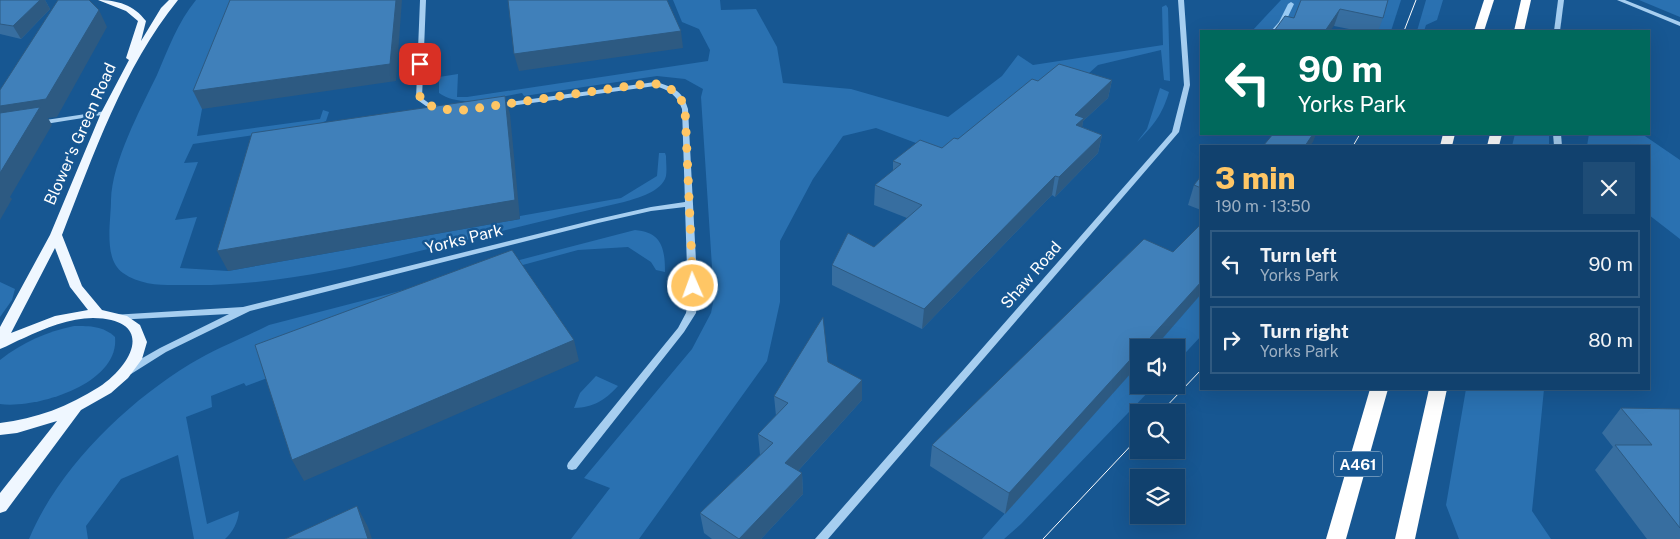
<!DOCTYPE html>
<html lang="en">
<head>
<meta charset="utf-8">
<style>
	:root { --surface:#11416e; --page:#1e4c76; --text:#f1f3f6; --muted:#9cafc2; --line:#305a81; --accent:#ffc665 }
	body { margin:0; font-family:"Public Sans",sans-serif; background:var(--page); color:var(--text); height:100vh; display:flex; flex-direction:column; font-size:19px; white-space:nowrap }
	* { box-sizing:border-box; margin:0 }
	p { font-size:16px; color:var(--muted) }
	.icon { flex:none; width:28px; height:28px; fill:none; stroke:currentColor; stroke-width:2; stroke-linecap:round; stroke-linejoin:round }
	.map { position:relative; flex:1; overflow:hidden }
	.side { position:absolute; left:1200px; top:145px; width:450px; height:245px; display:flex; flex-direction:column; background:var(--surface); border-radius:0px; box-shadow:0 5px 20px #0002,0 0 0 1px var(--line) }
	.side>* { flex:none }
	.guide { position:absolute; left:1200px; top:30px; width:450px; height:105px; border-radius:0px; box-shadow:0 5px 20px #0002,0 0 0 1px var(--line); background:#00695c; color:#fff; overflow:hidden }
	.controls { position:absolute; left:1130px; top:339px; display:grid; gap:10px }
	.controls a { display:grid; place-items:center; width:55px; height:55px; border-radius:0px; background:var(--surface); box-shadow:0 5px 20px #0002,0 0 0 1px var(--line); font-size:25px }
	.pin { position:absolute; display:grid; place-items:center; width:42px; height:42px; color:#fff; margin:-21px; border-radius:10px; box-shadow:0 2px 8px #0006 }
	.me { position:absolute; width:55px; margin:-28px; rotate:358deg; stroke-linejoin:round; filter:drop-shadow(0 0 4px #0008) }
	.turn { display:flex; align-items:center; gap:18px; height:105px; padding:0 15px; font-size:22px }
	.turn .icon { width:65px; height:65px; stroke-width:2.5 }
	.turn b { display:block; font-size:35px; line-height:42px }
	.round { display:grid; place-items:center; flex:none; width:52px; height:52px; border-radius:0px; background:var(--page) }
	.summary { display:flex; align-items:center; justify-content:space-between; height:85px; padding:0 15px }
	h1 { font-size:30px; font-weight:800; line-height:38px; color:var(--accent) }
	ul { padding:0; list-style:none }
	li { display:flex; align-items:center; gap:15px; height:68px; margin:0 10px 8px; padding:0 5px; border:2px solid var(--line); border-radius:0px }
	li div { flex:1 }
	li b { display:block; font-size:19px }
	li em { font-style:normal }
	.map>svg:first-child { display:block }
</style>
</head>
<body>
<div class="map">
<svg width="1680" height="539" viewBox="0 0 1680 539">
	<rect width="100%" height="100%" fill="#175792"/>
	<g fill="#2a71b1">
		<path d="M196,0H252L202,109L197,136L320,119L323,110L329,112L326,121L309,127L193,144L184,163L198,162L175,220L197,217L180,268L228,271L520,219V216L621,198L657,176L659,153H665L666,156C666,162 667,170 666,176C662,192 637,198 624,202C572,214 521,226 470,239C376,261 288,286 190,285C167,285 143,287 123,273C103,259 111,222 111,200C112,162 140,110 157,75C168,49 178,22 196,0Z"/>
		<path d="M673,0H720L721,10L756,9L777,47L783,83L851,89L948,117L1002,76L1018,55L1033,65L1163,45L1162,7L1166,5L1168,8L1170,81L1164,80L1161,50L1098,65L1088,74L956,158L876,128L843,136L813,179L780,241V302L767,361L639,539H571L610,488L584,478L692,349L711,313L714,298L701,97L703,89L685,79L657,76L524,96L522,93C498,97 461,109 439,93V77L458,74L457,97H467L708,61L710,50L699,29L682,22Z"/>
		<polygon points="1281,0 1303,0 1290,31 1252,31"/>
		<polygon points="1385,0 1401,0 1391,31 1377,31"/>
		<polygon points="1426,0 1443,0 1437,20 1426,25 1424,31 1417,31"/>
		<polygon points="1639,0 1680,0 1680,17"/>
		<path d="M1160,88L1169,92C1162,115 1154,125 1137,142L1147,129Z"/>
		<polygon points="1515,134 1549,134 1549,146 1512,146"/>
		<polygon points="1589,134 1642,134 1680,160 1680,239 1649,215 1649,146 1587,146"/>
		<path d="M635,230C662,232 665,249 665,272L656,270L651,262L628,247L578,250L519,266L270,377L246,386L244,383L211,396L212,407L186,417L207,524L239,511C238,522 233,532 225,539H194L178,455L121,479L86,526L88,539H29C58,469 126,403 190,364C215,349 243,338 269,325Z"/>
		<polygon points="0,282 15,289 12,300 0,317"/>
		<polygon points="1201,294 1201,336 1176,363 1176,348 1154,348"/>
		<path d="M74,326C91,326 103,326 115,337C120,384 36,409 0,404V360C23,342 46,332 74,326Z"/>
		<polygon points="1139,364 1139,385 1155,385 1021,524 1004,539 982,539"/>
		<path d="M596,376L618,386C604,401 594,407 574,408L580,393Z"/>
		<polygon points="1466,389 1544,389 1532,511 1551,539 1459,539 1446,505"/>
	</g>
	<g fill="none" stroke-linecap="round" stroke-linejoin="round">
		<polygon fill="#99caf3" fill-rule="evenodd" points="1291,2 1294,4 1285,23 1277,31 1271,31 1279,22 1288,4"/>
		<g fill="#a6cef0" fill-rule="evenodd">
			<polygon points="420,0 426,0 422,98 430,104 446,108 446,110 444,111 426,106 416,99"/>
			<polygon points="1178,0 1184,0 1190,85 1179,132 828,539 815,539 1172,132 1184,85"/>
			<polygon points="1558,0 1564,0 1560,31 1554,31"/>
			<polygon points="1617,0 1625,0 1680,22 1680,26"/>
			<path d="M655,82C672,86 683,91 688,109L698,299L696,313L684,332L576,469L572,470L568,469L567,466L568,463L678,328L686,313L688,299L685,207L651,211L598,223L250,311L166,352L131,374H125L123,371L125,368L160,348L229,314L115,320L110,317L112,315L243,307L598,219L651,207L685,202L682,109C677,95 669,90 655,86L496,108L493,106L496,104Z"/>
			<polygon points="106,111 110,113 108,114 39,125 35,123 39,121"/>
			<polygon points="1553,134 1561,134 1562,146 1554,146"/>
		</g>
		<path fill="#eff7ff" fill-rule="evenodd" d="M98,0C117,0 134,5 146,21L141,41L161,8L169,0H178C123,68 94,154 62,235L82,286L102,310L127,316L140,325L147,342L142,359L128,378L111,393L81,410L6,511L0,513V493L57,421L17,433L0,435V423C36,419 69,406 99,387C135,363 154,319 93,318C70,318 45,328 24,338C16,341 8,346 0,349V327L50,235L101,113L129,60L126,58L138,21L126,11ZM55,248L70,287L88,310L55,316L11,333Z"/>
		<g fill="#fff" fill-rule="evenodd">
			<polygon points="1484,0 1494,0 1484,31 1474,31"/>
			<polygon points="1521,0 1531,0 1524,31 1514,31"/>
			<polygon points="1443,134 1455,134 1452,146 1440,146"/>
			<polygon points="1490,134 1502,134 1499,146 1487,146"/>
			<polygon points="1370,389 1388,389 1346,539 1326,539"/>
			<polygon points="1429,389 1447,389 1415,539 1395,539"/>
		</g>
		<g stroke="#fff" stroke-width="1">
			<polyline points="1404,31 1416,0"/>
			<polyline points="1353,146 1360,134"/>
			<polyline points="1161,412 1201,370"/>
			<polyline points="1043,539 1139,437"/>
		</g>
	</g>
	<g fill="#376ea0">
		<polygon points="0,0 45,0 50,9 21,39 0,34"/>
		<polygon points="1301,0 1383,18 1378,31 1359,31 1294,18"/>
		<polygon points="1112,80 1108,98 1083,121 1082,127 1102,135 1098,153 1055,197 1052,195 922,329 832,285 832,265 874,247 907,218 874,205 875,185 893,171 893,161 942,148 958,139 1038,81"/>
		<polygon points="1201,176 1201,210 1188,205 1194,185"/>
		<polygon points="1201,224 1201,294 1154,348 1139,348 1139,364 1005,514 930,466 932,445 1173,252"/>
		<polygon points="828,362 862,380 862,400 798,471 802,473 803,494 761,539 712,539 704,533 700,513 760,455 758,434 776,416 774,396"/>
		<polygon points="1621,408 1680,409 1680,539 1647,539 1595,470 1613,447 1602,433"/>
	</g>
	<g fill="#2d5a82">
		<polygon points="40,0 45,0 50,9 21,39 13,26"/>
		<polygon points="396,0 402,0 396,81 202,109 193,91"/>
		<polygon points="1340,9 1334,26 1330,31 1325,31"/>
		<polygon points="99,10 107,27 57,117 48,118 52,125 10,197 12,199 0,220 0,106"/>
		<polygon points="681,31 683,48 519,71 514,54"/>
		<polygon points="1112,80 1108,98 1083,121 1081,136 1073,144 1075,115"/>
		<polygon points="505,96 510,114 520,219 228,271 217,251"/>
		<polygon points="1313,134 1316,134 1313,142 1310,146 1305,146"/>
		<polygon points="1102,135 1098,153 1055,197 1059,177"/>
		<polygon points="1055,176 1052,195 922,329 924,309"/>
		<polygon points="1201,282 1201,294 1154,348 1141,348"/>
		<polygon points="574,340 579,361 304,481 292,460"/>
		<polygon points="1139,350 1139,364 1005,514 1009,493"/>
		<polygon points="862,380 862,400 787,483 785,463"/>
		<polygon points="802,473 803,494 761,539 739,539"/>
		<polygon points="357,506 368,527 372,539 368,539"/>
	</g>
	<g fill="#4080ba" stroke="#2d5a82">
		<polygon points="0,0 40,0 13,26 0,24"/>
		<polygon points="58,0 89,0 99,10 46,99 0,106 0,90"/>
		<polygon points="230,0 396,0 390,64 193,91"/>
		<polygon points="508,0 667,0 681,31 514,54"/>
		<polygon points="1301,0 1388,0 1383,18 1340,9 1325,31 1274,31 1285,16 1294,18"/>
		<polygon points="1059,64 1112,80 1075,115 1084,118 1076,125 1102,135 1059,177 1055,176 924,309 832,265 848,233 874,247 922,205 875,185 901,164 893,161 920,140 942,148 954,138 958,139 1032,79 1038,81"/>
		<polygon points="505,96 515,200 217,251 252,133"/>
		<polygon points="40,107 0,173 0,113"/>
		<polygon points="1273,134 1313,134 1305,146 1263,146"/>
		<polygon points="1201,176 1201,188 1194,185"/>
		<polygon points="1201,224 1201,282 1141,348 1139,348 1139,350 1009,493 932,445 1144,239 1173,252"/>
		<polygon points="512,250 574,340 292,460 255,345"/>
		<polygon points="823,317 828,362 862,380 785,463 802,473 739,539 700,513 773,443 758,434 788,403 774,396"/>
		<polygon points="1621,408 1680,409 1680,528 1615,445 1652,445"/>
		<polygon points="357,506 368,539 285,539"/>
	</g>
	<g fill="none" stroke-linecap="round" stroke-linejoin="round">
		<path stroke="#ffc665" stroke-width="9" stroke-dasharray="0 16.2" d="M420,64V99C433,110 448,110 465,110L636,85L656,84L678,92L685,109L693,286"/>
	</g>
	<g text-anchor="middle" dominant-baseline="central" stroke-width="5" stroke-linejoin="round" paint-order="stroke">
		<rect fill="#175792" stroke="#b9cdde" stroke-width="1" x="1334" y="451.5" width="48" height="25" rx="4"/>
		<g font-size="15" font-weight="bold" fill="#fff">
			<text x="1358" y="464">A461</text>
		</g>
		<g font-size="16" fill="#fff" stroke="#175792">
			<text transform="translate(80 134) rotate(-66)">Blower's Green Road</text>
			<text transform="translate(464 239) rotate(-14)">Yorks Park</text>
			<text transform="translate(1031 275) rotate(-49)">Shaw Road</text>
		</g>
	</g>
</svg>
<div class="controls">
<a><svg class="icon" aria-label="sound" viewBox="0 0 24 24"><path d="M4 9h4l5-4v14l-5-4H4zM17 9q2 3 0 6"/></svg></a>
<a><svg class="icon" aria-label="search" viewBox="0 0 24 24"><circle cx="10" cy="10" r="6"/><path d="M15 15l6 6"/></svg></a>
<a><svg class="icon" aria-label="layers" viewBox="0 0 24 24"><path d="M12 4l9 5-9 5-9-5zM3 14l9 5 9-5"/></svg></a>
</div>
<div class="pin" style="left:420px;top:64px;background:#d93025"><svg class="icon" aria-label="arrive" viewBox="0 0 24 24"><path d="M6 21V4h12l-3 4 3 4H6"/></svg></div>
<svg class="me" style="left:693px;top:286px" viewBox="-20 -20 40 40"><circle r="17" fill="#ffc665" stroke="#fff" stroke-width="3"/><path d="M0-11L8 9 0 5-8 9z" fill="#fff"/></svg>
<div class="guide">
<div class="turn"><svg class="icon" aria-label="left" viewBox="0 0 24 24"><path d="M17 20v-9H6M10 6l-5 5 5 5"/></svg><div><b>90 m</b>Yorks Park</div></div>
</div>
<section class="side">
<div class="summary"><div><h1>3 min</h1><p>190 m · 13:50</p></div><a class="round"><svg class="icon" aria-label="close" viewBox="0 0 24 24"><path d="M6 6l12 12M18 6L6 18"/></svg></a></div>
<ul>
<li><svg class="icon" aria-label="left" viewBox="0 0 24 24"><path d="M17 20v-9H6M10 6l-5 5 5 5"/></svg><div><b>Turn left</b><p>Yorks Park</p></div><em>90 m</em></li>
<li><svg class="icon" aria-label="right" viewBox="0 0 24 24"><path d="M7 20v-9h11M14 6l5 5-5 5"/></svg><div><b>Turn right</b><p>Yorks Park</p></div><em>80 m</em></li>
</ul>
</section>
</div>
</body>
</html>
